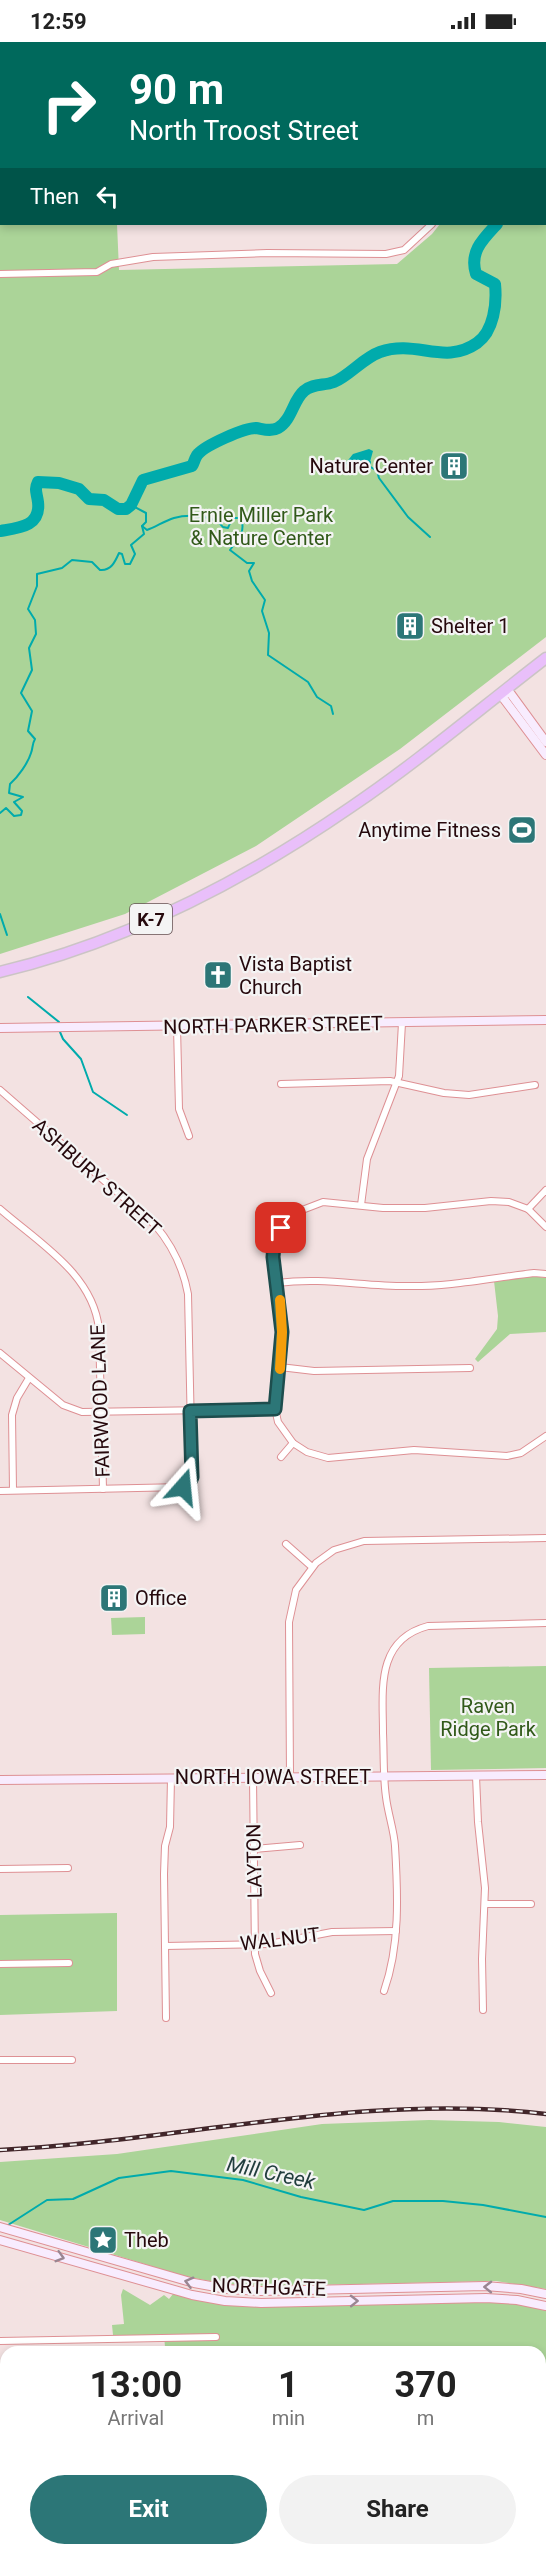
<!DOCTYPE html>
<html lang="en">
<head>
<meta charset="utf-8">
<style>
	:root { --surface:#fff; --page:#f2f2f2; --text:#222; --muted:#767676; --accent:#2c7677 }
	body { margin:0; font-family:Roboto,sans-serif; background:var(--page); color:var(--text); height:100vh; display:flex; flex-direction:column; font-size:22px; white-space:nowrap }
	* { box-sizing:border-box; margin:0 }
	p { font-size:20px; color:var(--muted) }
	.icon { flex:none; width:33px; height:33px; fill:none; stroke:currentColor; stroke-width:2; stroke-linecap:round; stroke-linejoin:round }
	.map { position:relative; flex:1; overflow:hidden }
	.sheet { position:absolute; left:0px; top:2304px; width:546px; height:210px; display:flex; flex-direction:column; background:var(--surface); border-radius:18px 18px 0 0; box-shadow:0 3px 9px #0003 }
	.sheet>* { flex:none }
	.guide { position:absolute; left:0px; top:0px; width:546px; height:183px; box-shadow:0 3px 9px #0003; background:#00695c; color:#fff; overflow:hidden }
	.pin { position:absolute; display:grid; place-items:center; width:51px; height:51px; color:#fff; margin:-26px; border-radius:12px; box-shadow:0 3px 9px #0006 }
	.me { position:absolute; width:66px; margin:-33px; rotate:18deg; stroke-linejoin:round; filter:drop-shadow(0 0 4px #0008) }
	.turn { display:flex; align-items:center; gap:21px; height:126px; padding:0 30px; font-size:27px }
	.turn .icon { width:78px; height:78px; stroke-width:2.5 }
	.turn b { display:block; font-size:42px; line-height:51px }
	.then { display:flex; align-items:center; height:57px; padding:0 30px; background:#0003; gap:12px; font-size:22px }
	.eta { display:flex; justify-content:space-evenly; align-items:center; height:102px; text-align:center }
	.eta b { font-size:36px; font-weight:700; line-height:42px }
	.button { display:flex; gap:12px; margin-top:auto; padding:12px 30px }
	.button a { flex:1; height:69px; border-radius:36px; background:var(--accent); color:#fff; font-size:24px; font-weight:700; line-height:69px; text-align:center }
	.button a+a { background:var(--page); color:var(--text) }
	.status { display:flex; justify-content:space-between; align-items:center; height:42px; padding:0 30px; background:var(--surface); direction:ltr }
	.status svg { height:16px; fill:currentColor }
	.map>svg:first-child { display:block }
</style>
</head>
<body>
<div class="status"><b>12:59</b><svg viewBox="0 0 49 12"><path d="M0 12V9h3v3zM5 12V6h3v6zM10 12V3h3v9zM15 12V0h3v12zM26 1h20v11H26zM47 4h2v5h-2z"/></svg></div>
<div class="map">
<svg width="546" height="2514" viewBox="0 0 546 2514">
	<rect width="100%" height="100%" fill="#f3e2e2"/>
	<rect fill="#f7d2d3" x="261" y="2508" width="184" height="6"/>
	<g fill="#abd498">
		<polygon points="0,0 114,0 2,2 2,182 117,182 119,228 397,222 432,192 440,182 544,182 546,86 546,595 400,707 256,804 125,872 0,912"/>
		<polygon points="533,1234 546,1236 546,1290 510,1292 478,1320 475,1317 497,1287 498,1274 494,1239"/>
		<polygon points="145,1575 145,1592 112,1593 111,1576"/>
		<polygon points="546,1624 546,1726 431,1728 429,1626"/>
		<polygon points="117,1871 117,1969 0,1973 0,1873"/>
		<polygon points="429,2078 499,2080 546,2085 546,2247 496,2239 270,2244 225,2242 184,2234 0,2178 0,2120 117,2112 322,2082"/>
		<polygon points="123,2247 150,2263 164,2253 169,2257 173,2252 214,2261 237,2264 491,2260 512,2261 546,2268 546,2481 540,2481 540,2310 81,2310 81,2307 165,2305 164,2293 113,2293 112,2283 124,2282 121,2253"/>
		<rect x="341" y="2508" width="104" height="6"/>
	</g>
	<polygon fill="#00abac" points="369,407 373,409 370,420 357,424 345,422 353,412"/>
	<g fill="none" stroke-linecap="round" stroke-linejoin="round">
		<g stroke="#00abac" stroke-width="2">
			<polyline points="370,420 369,424 377,429 379,436 408,475 430,495"/>
			<path d="M142,484L147,488C156,485 164,479 174,476C188,472 215,473 223,485L228,486L232,476H241C246,490 238,497 230,508L247,521H254L249,529L252,539L265,558L262,569L269,591L268,613L308,640L317,655L331,664L333,672"/>
			<path d="M0,771L6,766L14,774L21,773L22,769L14,760L23,755L9,751L10,742C18,735 28,721 31,711C33,706 32,702 35,697L28,689L32,669L21,651L32,628L29,606L36,592L35,578L28,567L37,544V532L62,526L72,518L92,520L100,528C111,529 115,520 119,511L122,512L125,522H130L135,512L131,503L144,492L142,484L146,480V471L131,463"/>
			<polyline points="0,872 7,893"/>
			<polyline points="28,955 59,980"/>
			<polyline points="60,990 63,997 81,1017 93,1050 127,1073"/>
			<polyline points="5,2185 47,2158 73,2157 119,2136 171,2129 243,2138 301,2155 364,2168 393,2159 443,2159 483,2163 546,2175"/>
		</g>
		<g stroke="#00abac" stroke-width="12">
			<polyline points="544,154 546,153"/>
			<path d="M0,489C18,486 41,485 38,460C37,451 34,448 38,440L59,441L79,447L89,457L104,458L118,467H126L131,463L143,438L192,424C194,421 195,415 198,412C206,403 244,386 256,386C263,387 271,390 278,386C292,378 293,358 304,349C313,341 324,344 334,340C349,334 363,316 380,310C417,297 444,324 477,301C494,289 497,261 495,242L476,232C469,210 483,197 497,182"/>
		</g>
		<g stroke="#de9094" stroke-width="8">
			<g id="street">
				<polyline points="544,87 546,86"/>
				<polyline points="0,232 97,230 111,222 153,215 267,211 386,212 404,208 432,182"/>
				<polyline points="177,985 179,1067 189,1094"/>
				<polyline points="281,1042 390,1039 444,1051 469,1053 535,1043"/>
				<path d="M0,1048L155,1183C173,1204 183,1225 188,1252L192,1435L188,1444L183,1445L0,1449"/>
				<polyline points="361,1163 367,1117 399,1034 402,981"/>
				<polyline points="275,1165 288,1178"/>
				<path d="M0,1167C39,1201 93,1232 99,1287L103,1447"/>
				<polyline points="528,1167 546,1148"/>
				<polyline points="546,1185 528,1167 509,1160 491,1159 425,1166 383,1166 323,1160 297,1170 288,1178 281,1186 274,1203 274,1220 282,1290 274,1362 278,1380 293,1401 307,1410 328,1416 414,1408 507,1414 521,1411 546,1394"/>
				<path d="M277,1241C323,1235 360,1244 406,1244C449,1245 491,1236 534,1231L546,1232"/>
				<polyline points="0,1311 63,1363 82,1370 275,1367"/>
				<polyline points="280,1325 314,1329 470,1326"/>
				<polyline points="281,1415 293,1401"/>
				<polyline points="13,1448 12,1373 17,1356 29,1336"/>
				<polyline points="286,1502 312,1525"/>
				<polyline points="476,1734 478,1780 485,1846 482,1917 483,1968"/>
				<polyline points="290,1735 289,1580 296,1548 316,1521 334,1508 364,1499 546,1496"/>
				<polyline points="253,1736 255,1912 260,1929 271,1951"/>
				<polyline points="254,1807 300,1803"/>
				<polyline points="0,1827 68,1826"/>
				<polyline points="485,1862 531,1862"/>
				<polyline points="165,1904 269,1902 332,1890 396,1889"/>
				<polyline points="0,1922 69,1921"/>
				<path d="M384,1949C400,1904 398,1853 395,1804C394,1788 388,1772 386,1755C383,1734 384,1712 383,1691C383,1649 375,1598 428,1584L546,1581"/>
				<polyline points="166,1976 164,1832 165,1804 170,1785 171,1736"/>
				<polyline points="0,2018 72,2018"/>
				<polyline points="0,2299 216,2295"/>
				<polyline points="0,2407 6,2407"/>
				<polyline points="540,2489 546,2489"/>
				<polyline points="0,2499 6,2499"/>
				<polyline points="64,2508 64,2514"/>
				<polyline points="255,2508 255,2514"/>
				<polyline points="510,2508 510,2514"/>
			</g>
		</g>
		<g stroke="#de9094" stroke-width="10">
			<g id="secondary">
				<polyline points="503,650 504,657 546,713"/>
				<polyline points="503,650 511,652 546,700"/>
				<polyline points="0,986 546,978"/>
				<polyline points="0,1738 546,1733"/>
				<polyline points="0,2185 194,2241 227,2247 261,2249 485,2244 521,2247 546,2252"/>
				<polyline points="0,2198 192,2253 225,2259 261,2261 486,2256 517,2258 546,2264"/>
			</g>
		</g>
		<g stroke="#cbc4c5" stroke-width="13">
			<path id="highway" d="M0,930C126,900 245,838 351,765C419,719 481,666 546,616"/>
		</g>
		<use href="#street" stroke="#fff" stroke-width="6"/>
		<use href="#secondary" stroke="#f8ecfe" stroke-width="8"/>
		<use href="#highway" stroke="#e9bffa" stroke-width="10"/>
		<g stroke="#42262a" stroke-width="4.5">
			<path id="rail" d="M0,2108C183,2099 363,2050 546,2072"/>
		</g>
		<use href="#rail" stroke="#f4f4f4" stroke-width="2" stroke-dasharray="7" stroke-linecap="butt"/>
	</g>
	<defs><path id="oneway-chevron" d="M-2-3.5L2.5 0L-2 3.5" fill="none" stroke-width="1.6" stroke-linecap="round" stroke-linejoin="round" transform="scale(1.5)"/></defs>
	<g stroke="#9a8692">
		<use href="#oneway-chevron" transform="translate(60 2215) rotate(16)"/>
		<use href="#oneway-chevron" transform="translate(189 2240) rotate(-165)"/>
		<use href="#oneway-chevron" transform="translate(488 2245) rotate(-179)"/>
		<use href="#oneway-chevron" transform="translate(354 2259) rotate(-1)"/>
	</g>
	<g fill="none" stroke-linecap="round" stroke-linejoin="round">
		<g stroke="#1d4d4d" stroke-width="15">
			<polyline id="route" points="183,1445 188,1444 192,1435 190,1369 275,1367 282,1290 273,1215 274,1203 281,1186"/>
		</g>
		<use href="#route" stroke="#2c7677" stroke-width="10"/>
		<polyline stroke="#f59e0b" stroke-width="10" points="280,1327 282,1290 280,1258"/>
	</g>
	<defs>
		<g id="building-square" transform="scale(1.5)"><rect x="-9" y="-9" width="18" height="18" rx="4" fill="#2c7677" stroke="#f4f4f4"/><path d="M-4-6H4V6H1V3H-1V6H-4ZM-2.5-4.3h1.7v1.8h-1.7ZM.8-4.3h1.7v1.8H.8ZM-2.5-1h1.7V.8h-1.7ZM.8-1h1.7V.8H.8Z" fill="#fff"/></g>
		<g id="stadium-square" transform="scale(1.5)"><rect x="-9" y="-9" width="18" height="18" rx="4" fill="#2c7677" stroke="#f4f4f4"/><path d="M0-5a6.5 5 0 1 0 0 10a6.5 5 0 1 0 0-10ZM-3.5-1.8h7v3.6h-7Z" fill="#fff"/></g>
		<g id="church-square" transform="scale(1.5)"><rect x="-9" y="-9" width="18" height="18" rx="4" fill="#2c7677" stroke="#f4f4f4"/><path d="M-1.2-6h2.4v3.5h3.3v2.4h-3.3V6h-2.4V-.1h-3.3v-2.4h3.3Z" fill="#fff"/></g>
		<g id="sight-square" transform="scale(1.5)"><rect x="-9" y="-9" width="18" height="18" rx="4" fill="#2c7677" stroke="#f4f4f4"/><path d="M0-6L1.8-2.2L6-1.7L2.9 1.2L3.7 5.4L0 3.3L-3.7 5.4L-2.9 1.2L-6-1.7L-1.8-2.2Z" fill="#fff"/></g>
	</defs>
	<g fill-rule="evenodd">
		<use href="#building-square" x="454" y="424"/>
		<use href="#building-square" x="410" y="584"/>
		<use href="#stadium-square" x="522" y="788"/>
		<use href="#church-square" x="218" y="933"/>
		<use href="#building-square" x="114" y="1556"/>
		<use href="#sight-square" x="103" y="2198"/>
	</g>
	<g text-anchor="middle" dominant-baseline="central" stroke-width="4.5" stroke-linejoin="round" paint-order="stroke">
		<rect fill="#f4f4f4" stroke="#645052" stroke-width="1.5" x="130" y="862" width="42" height="30" rx="4.5"/>
		<g font-size="18" font-weight="bold" fill="#26090d">
			<text x="151" y="877">K-7</text>
		</g>
		<g font-size="20" fill="#26090d" stroke="#f4f4f4" text-anchor="start">
			<text x="433" y="424" text-anchor="end">Nature Center</text>
			<text x="431" y="584">Shelter 1</text>
			<text x="501" y="788" text-anchor="end">Anytime Fitness</text>
			<text x="239" y="922">Vista Baptist<tspan x="239" dy="23">Church</tspan></text>
			<text x="135" y="1556">Office</text>
			<text x="124" y="2198">Theb</text>
		</g>
		<g font-size="20" fill="#315919" stroke="#f4f4f4">
			<text x="261" y="473">Ernie Miller Park<tspan x="261" dy="23">&amp; Nature Center</tspan></text>
			<text x="488" y="1664">Raven<tspan x="488" dy="23">Ridge Park</tspan></text>
		</g>
		<g font-size="20" fill="#26090d" stroke="#f4f4f4">
			<text transform="translate(273 983) rotate(-1)">NORTH PARKER STREET</text>
			<text transform="translate(97 1135) rotate(42)">ASHBURY STREET</text>
			<text transform="translate(100 1359) rotate(-92)">FAIRWOOD LANE</text>
			<text x="273" y="1735">NORTH IOWA STREET</text>
			<text transform="translate(254 1819) rotate(-91)">LAYTON</text>
			<text transform="translate(280 1897) rotate(-7)">WALNUT</text>
			<text transform="translate(269 2245) rotate(2)">NORTHGATE</text>
		</g>
		<g font-size="21" font-style="italic" fill="#223e3e" stroke="#f4f4f4">
			<text transform="translate(271 2131) rotate(12)">Mill Creek</text>
		</g>
	</g>
</svg>
<div class="pin" style="left:281px;top:1186px;background:#d93025"><svg class="icon" aria-label="arrive" viewBox="0 0 24 24"><path d="M6 21V4h12l-3 4 3 4H6"/></svg></div>
<svg class="me" style="left:183px;top:1445px" viewBox="-20 -20 40 40"><path d="M0-17L14 15 0 8-14 15z" fill="#2c7677" stroke="#fff" stroke-width="4"/></svg>
<div class="guide">
<div class="turn"><svg class="icon" aria-label="right" viewBox="0 0 24 24"><path d="M7 20v-9h11M14 6l5 5-5 5"/></svg><div><b>90 m</b>North Troost Street</div></div>
<div class="then">Then<svg class="icon" aria-label="left" viewBox="0 0 24 24"><path d="M17 20v-9H6M10 6l-5 5 5 5"/></svg></div>
</div>
<section class="sheet">
<div class="eta">
<div><b>13:00</b><p>Arrival</p></div>
<div><b>1</b><p>min</p></div>
<div><b>370</b><p>m</p></div>
</div>
<div class="button"><a>Exit</a><a>Share</a></div>
</section>
</div>
</body>
</html>
